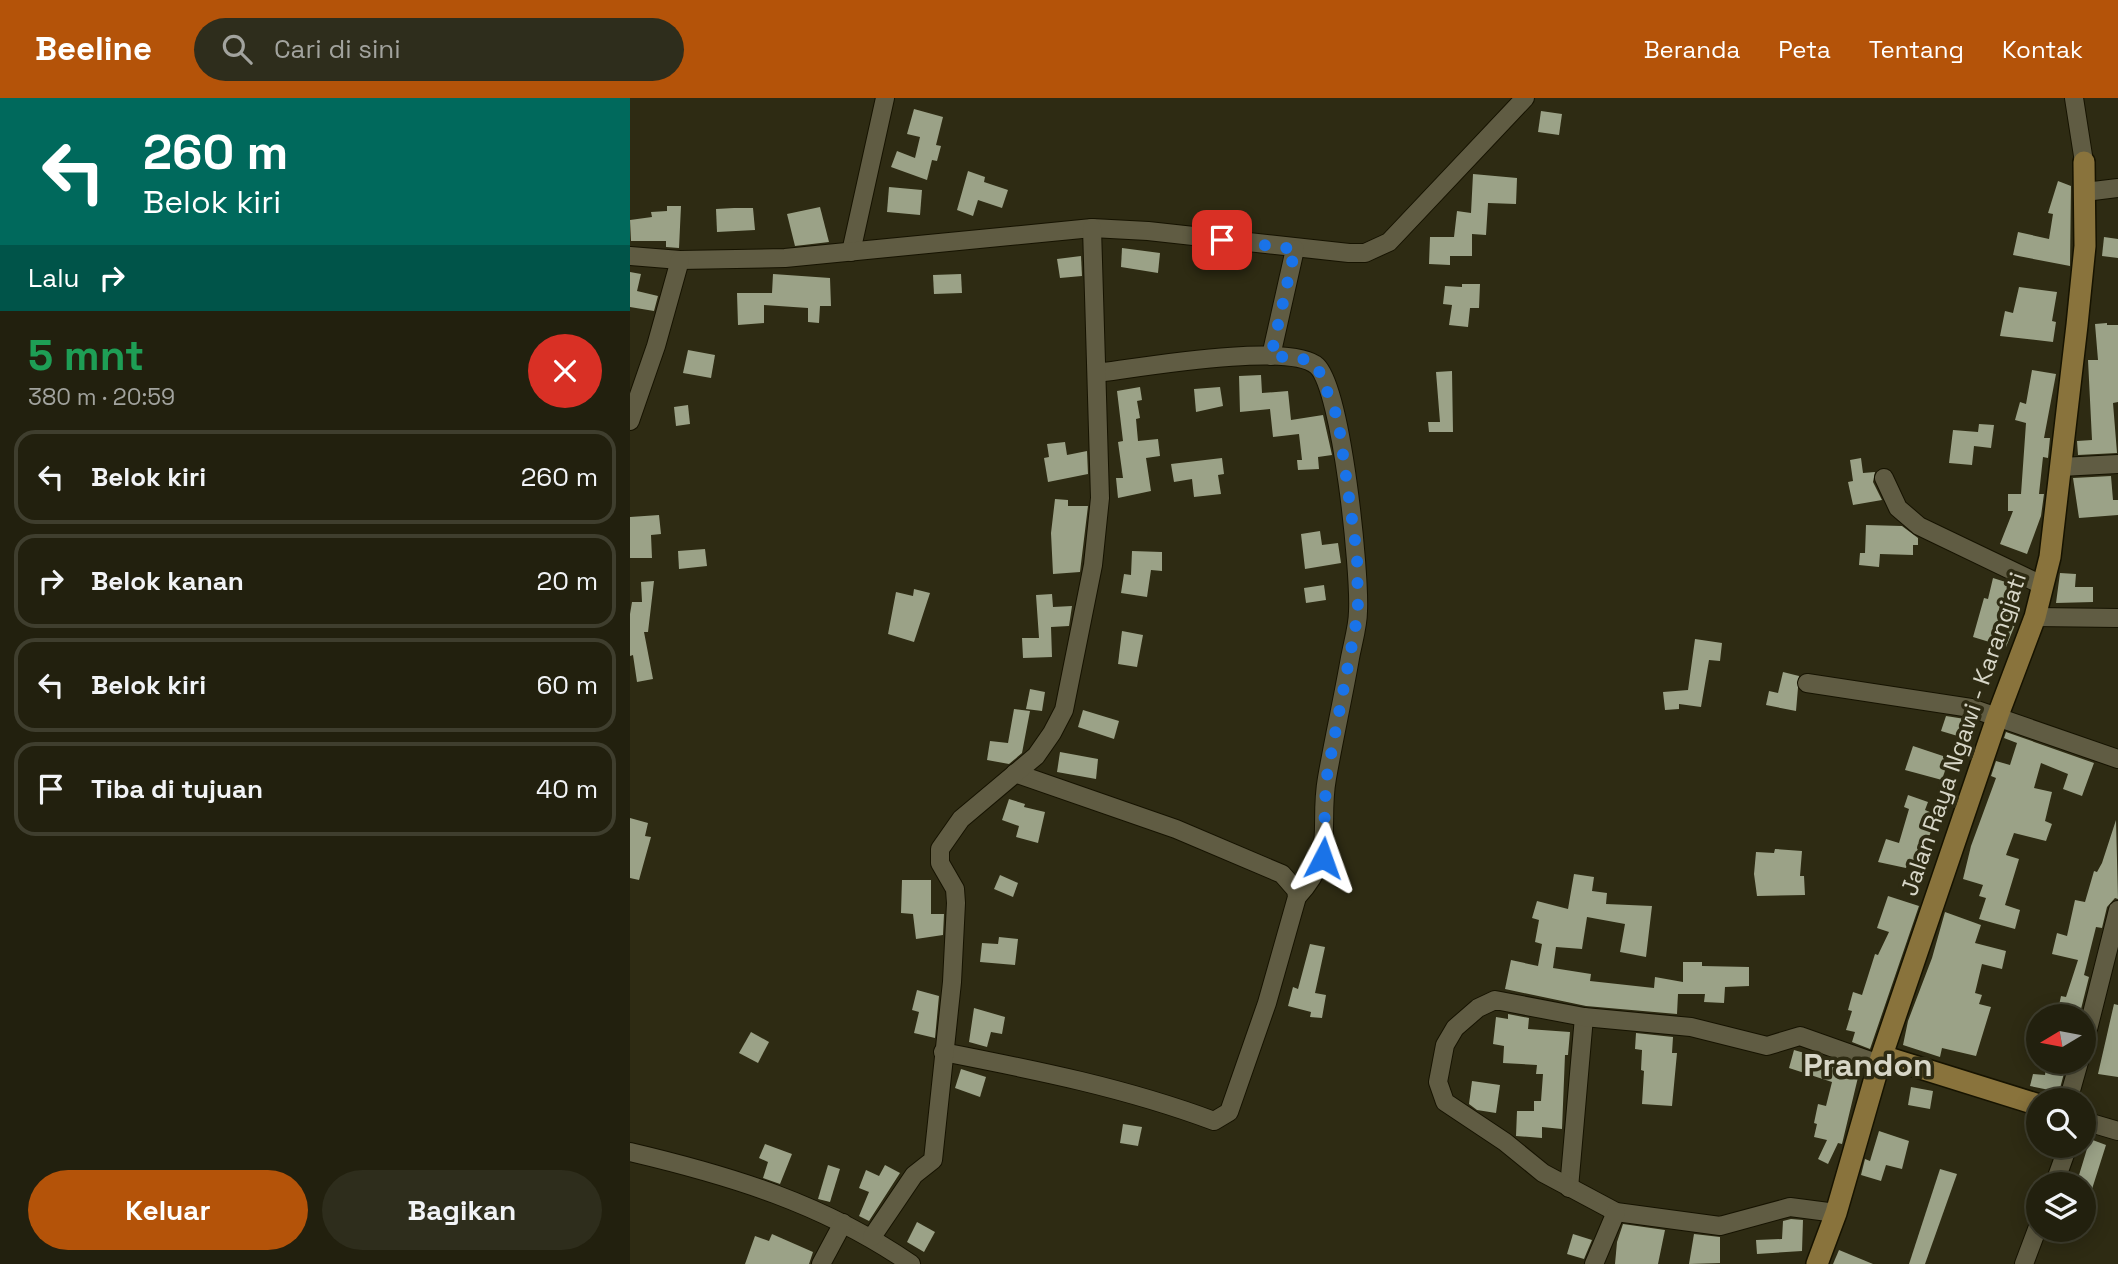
<!DOCTYPE html>
<html lang="id">
<head>
<meta charset="utf-8">
<style>
	:root { --surface:#22200e; --page:#2e2d1c; --text:#f1f3f6; --muted:#a2a39e; --line:#3f3e2e; --accent:#b45309 }
	body { margin:0; font-family:"Space Grotesk",sans-serif; background:var(--page); color:var(--text); height:100vh; display:flex; flex-direction:column; font-size:26px; white-space:nowrap }
	* { box-sizing:border-box; margin:0 }
	p { font-size:23px; color:var(--muted) }
	.icon { flex:none; width:38px; height:38px; fill:none; stroke:currentColor; stroke-width:2; stroke-linecap:round; stroke-linejoin:round }
	.map { position:relative; flex:1; overflow:hidden }
	.details { display:flex; flex-direction:column; background:var(--surface); width:630px }
	.details>* { flex:none }
	.hud { background:#00695c; color:#fff; overflow:hidden }
	.needle { width:46px; rotate:260deg }
	.buttons { position:absolute; left:1396px; top:906px; display:grid; gap:14px }
	.buttons a { display:grid; place-items:center; width:70px; height:70px; border-radius:50%; background:var(--surface); box-shadow:0 4px 18px #0003,0 0 0 2px var(--line); font-size:35px }
	.pin { position:absolute; display:grid; place-items:center; width:60px; height:60px; color:#fff; margin:-30px; border-radius:14px; box-shadow:0 4px 10px #0006 }
	.me { position:absolute; width:77px; margin:-38px; rotate:4deg; stroke-linejoin:round; filter:drop-shadow(0 0 5px #0008) }
	.turn { display:flex; align-items:center; gap:24px; height:147px; padding:0 28px; font-size:32px }
	.turn .icon { width:91px; height:91px; stroke-width:2.5 }
	.turn b { display:block; font-size:49px; line-height:60px }
	.then { display:flex; align-items:center; height:66px; padding:0 28px; background:#0003; gap:14px; font-size:26px }
	.round { display:grid; place-items:center; flex:none; width:74px; height:74px; border-radius:37px; background:var(--page) }
	.overview { display:flex; align-items:center; justify-content:space-between; height:119px; padding:0 28px }
	h1 { font-size:42px; font-weight:800; line-height:52px; color:#1e9e55 }
	.cta { display:flex; gap:14px; margin-top:auto; padding:14px 28px }
	.cta a { flex:1; height:80px; border-radius:42px; background:var(--accent); color:#fff; font-size:28px; font-weight:800; line-height:80px; text-align:center }
	.cta a+a { background:var(--page); color:var(--text) }
	ul { padding:0; list-style:none }
	li { display:flex; align-items:center; gap:21px; height:94px; margin:0 14px 10px; padding:0 14px; border:4px solid var(--line); border-radius:21px }
	li div { flex:1 }
	li b { display:block; font-size:26px }
	li em { font-style:normal }
	header { display:flex; align-items:center; gap:42px; box-sizing:border-box; height:98px; padding:0 35px; background:var(--accent); color:#fff }
	header strong { font-size:33px }
	nav { display:flex; gap:38px; margin-inline-start:auto; font-size:24px }
	.search { width:490px; height:63px; background:var(--page); display:flex; align-items:center; gap:18px; box-sizing:border-box; padding:0 24px; border-radius:38px; color:var(--muted); font-size:26px }
	main { display:flex; flex:1; min-height:0 }
	.map>svg:first-child { display:block }
</style>
</head>
<body>
<header>
<strong>Beeline</strong>
<div class="search"><svg class="icon" aria-label="search" viewBox="0 0 24 24"><circle cx="10" cy="10" r="6"/><path d="M15 15l6 6"/></svg>Cari di sini</div>
<nav><a>Beranda</a><a>Peta</a><a>Tentang</a><a>Kontak</a></nav>
</header>
<main>
<section class="details">
<div class="hud">
<div class="turn"><svg class="icon" aria-label="left" viewBox="0 0 24 24"><path d="M17 20v-9H6M10 6l-5 5 5 5"/></svg><div><b>260 m</b>Belok kiri</div></div>
<div class="then">Lalu<svg class="icon" aria-label="right" viewBox="0 0 24 24"><path d="M7 20v-9h11M14 6l5 5-5 5"/></svg></div>
</div>
<div class="overview"><div><h1>5 mnt</h1><p>380 m · 20:59</p></div><a class="round" style="background:#d93025;color:#fff"><svg class="icon" aria-label="close" viewBox="0 0 24 24"><path d="M6 6l12 12M18 6L6 18"/></svg></a></div>
<ul>
<li><svg class="icon" aria-label="left" viewBox="0 0 24 24"><path d="M17 20v-9H6M10 6l-5 5 5 5"/></svg><div><b>Belok kiri</b></div><em>260 m</em></li>
<li><svg class="icon" aria-label="right" viewBox="0 0 24 24"><path d="M7 20v-9h11M14 6l5 5-5 5"/></svg><div><b>Belok kanan</b></div><em>20 m</em></li>
<li><svg class="icon" aria-label="left" viewBox="0 0 24 24"><path d="M17 20v-9H6M10 6l-5 5 5 5"/></svg><div><b>Belok kiri</b></div><em>60 m</em></li>
<li><svg class="icon" aria-label="arrive" viewBox="0 0 24 24"><path d="M6 21V4h12l-3 4 3 4H6"/></svg><div><b>Tiba di tujuan</b></div><em>40 m</em></li>
</ul>
<div class="cta"><a>Keluar</a><a>Bagikan</a></div>
</section>
<div class="map">
<svg width="1488" height="1166" viewBox="0 0 1488 1166">
	<rect width="100%" height="100%" fill="#2e2b13"/>
	<g fill="#9ba287">
		<polygon points="284,11 313,19 306,47 311,48 307,63 302,62 297,82 261,69 267,53 285,60 290,39 277,36"/>
		<polygon points="911,13 932,16 929,37 908,34"/>
		<polygon points="338,73 355,79 354,84 378,92 372,110 348,102 343,118 327,112"/>
		<polygon points="843,76 887,80 886,106 858,105 856,137 842,136 842,158 820,158 820,167 799,166 800,139 824,139 827,113 841,115"/>
		<polygon points="1428,83 1441,88 1440,168 1383,157 1388,134 1419,141 1423,116 1418,115"/>
		<polygon points="259,89 292,92 290,117 257,114"/>
		<polygon points="37,108 51,108 49,150 36,149 36,143 1,143 0,122 22,119 21,114 37,113"/>
		<polygon points="190,109 199,144 165,148 157,116"/>
		<polygon points="104,110 123,110 125,132 87,134 86,111"/>
		<polygon points="1474,139 1488,141 1488,160 1472,158"/>
		<polygon points="492,150 530,155 528,175 491,169"/>
		<polygon points="451,158 452,178 430,180 427,161"/>
		<polygon points="0,174 11,176 7,193 28,198 24,213 0,209"/>
		<polygon points="143,176 200,180 201,208 190,208 189,225 178,224 178,210 134,207 134,225 108,227 107,195 142,195"/>
		<polygon points="331,176 332,195 304,196 303,177"/>
		<polygon points="832,186 850,186 849,210 840,210 838,229 819,227 822,207 813,206 815,188 832,189"/>
		<polygon points="1389,189 1427,194 1422,223 1426,224 1423,244 1370,238 1375,213 1383,215"/>
		<polygon points="1477,225 1477,227 1488,227 1488,304 1483,305 1487,355 1448,357 1447,343 1462,342 1458,262 1468,262 1465,226"/>
		<polygon points="58,252 85,257 81,280 53,275"/>
		<polygon points="1402,272 1426,276 1414,340 1420,340 1418,360 1413,359 1409,396 1414,396 1411,418 1397,456 1370,446 1383,413 1378,413 1378,396 1391,396 1396,325 1385,322 1390,304 1396,306"/>
		<polygon points="822,273 823,334 799,334 798,324 810,324 806,274"/>
		<polygon points="631,277 632,295 658,293 661,322 693,317 702,357 688,359 689,371 668,372 667,362 672,362 669,336 643,339 640,311 610,314 609,278"/>
		<polygon points="510,289 512,302 507,303 510,320 506,321 508,343 528,341 530,358 516,360 521,393 488,400 486,380 493,380 488,344 493,343 487,293"/>
		<polygon points="590,289 593,308 566,314 564,291"/>
		<polygon points="58,307 60,326 46,328 44,309"/>
		<polygon points="1349,326 1364,327 1361,350 1344,348 1342,367 1319,365 1323,332 1348,334"/>
		<polygon points="435,344 437,357 457,353 458,376 418,384 414,360 419,359 417,346"/>
		<polygon points="592,360 594,376 588,377 591,396 564,399 562,381 544,384 541,366"/>
		<polygon points="1231,360 1233,375 1245,374 1243,384 1252,402 1223,407 1218,384 1223,383 1220,362"/>
		<polygon points="1481,378 1483,402 1488,402 1488,417 1449,420 1443,380"/>
		<polygon points="425,401 438,402 438,408 458,408 450,474 423,476 421,435"/>
		<polygon points="29,417 31,436 21,437 22,460 0,460 0,419"/>
		<polygon points="1236,427 1272,428 1288,440 1288,447 1283,447 1283,457 1250,456 1249,469 1229,467 1230,455 1235,455"/>
		<polygon points="690,433 692,447 708,445 711,465 675,471 671,436"/>
		<polygon points="75,451 77,468 49,471 48,453"/>
		<polygon points="502,453 532,454 532,473 521,472 517,499 491,495 494,476 501,477"/>
		<polygon points="1430,475 1446,476 1445,489 1463,489 1463,504 1426,505"/>
		<polygon points="1363,480 1385,487 1381,508 1391,512 1376,549 1343,539 1354,500 1358,501"/>
		<polygon points="24,483 18,534 14,534 23,581 7,584 3,557 0,558 0,516 2,504 12,504 11,484"/>
		<polygon points="694,487 696,502 676,505 674,490"/>
		<polygon points="284,491 300,495 284,544 258,536 266,494 283,498"/>
		<polygon points="422,496 423,509 442,508 439,528 421,529 422,559 393,560 392,540 409,540 406,497"/>
		<polygon points="492,533 513,537 507,569 488,566"/>
		<polygon points="1065,541 1092,545 1090,563 1079,562 1071,609 1049,606 1049,611 1035,612 1033,594 1058,592"/>
		<polygon points="1153,574 1169,578 1166,613 1136,607 1139,593 1148,595"/>
		<polygon points="400,591 415,594 412,613 396,611"/>
		<polygon points="384,611 400,613 392,655 379,666 357,662 360,643 378,645"/>
		<polygon points="453,612 489,623 484,641 448,629"/>
		<polygon points="1316,618 1335,621 1331,639 1311,633"/>
		<polygon points="1376,634 1464,665 1452,698 1433,691 1438,676 1411,665 1404,690 1422,694 1415,723 1422,726 1416,743 1384,735 1376,757 1389,761 1375,807 1390,812 1385,831 1349,821 1356,800 1349,798 1353,787 1333,781 1341,748 1366,680 1361,678 1366,663 1380,667 1387,645 1374,640"/>
		<polygon points="1283,648 1319,660 1312,682 1275,672"/>
		<polygon points="430,654 468,661 466,681 427,674"/>
		<polygon points="1278,697 1298,704 1295,712 1307,717 1295,750 1303,752 1298,772 1277,766 1276,770 1248,764 1256,741 1269,745 1279,711 1274,709"/>
		<polygon points="379,701 395,706 394,709 415,714 408,745 386,739 389,728 372,722"/>
		<polygon points="0,720 18,725 15,738 21,739 9,782 0,780"/>
		<polygon points="1486,722 1488,801 1485,800 1477,809 1472,830 1466,829 1454,877 1459,879 1449,919 1427,917 1431,898 1436,899 1448,862 1422,856 1427,835 1437,838 1445,802 1455,804 1464,773 1467,774 1472,765"/>
		<polygon points="1145,751 1172,753 1170,778 1174,778 1175,797 1127,798 1124,776 1126,754 1144,755"/>
		<polygon points="944,776 964,779 962,793 977,795 976,806 1022,808 1016,859 990,854 995,826 957,819 952,851 926,849 923,870 961,876 960,883 1024,890 1025,879 1053,884 1053,864 1072,864 1072,868 1119,869 1119,888 1095,889 1094,905 1074,904 1075,896 1048,896 1047,916 956,908 875,891 881,862 908,868 912,846 905,844 909,822 902,820 907,803 938,811"/>
		<polygon points="370,777 388,785 383,799 364,791"/>
		<polygon points="272,782 301,782 301,816 314,816 313,837 286,841 283,816 271,815"/>
		<polygon points="1258,798 1289,808 1240,951 1222,944 1225,934 1216,932 1222,913 1218,912 1223,894 1232,897 1245,856 1248,857 1259,834 1247,830"/>
		<polygon points="1315,814 1351,827 1345,845 1376,853 1372,871 1352,866 1345,895 1352,897 1349,906 1361,909 1346,958 1312,950 1310,959 1273,947 1278,923 1302,860"/>
		<polygon points="369,839 388,841 385,867 350,864 352,845 368,846"/>
		<polygon points="680,846 695,849 685,895 696,897 692,920 680,919 681,914 658,908 663,889 668,891"/>
		<polygon points="287,892 309,898 305,940 284,935 289,914 282,912"/>
		<polygon points="1484,906 1488,907 1488,979 1468,976"/>
		<polygon points="344,910 375,919 372,936 361,934 357,949 339,944"/>
		<polygon points="878,916 899,920 898,931 940,934 938,957 935,957 932,1031 912,1029 912,1040 886,1038 887,1013 904,1013 904,1003 911,1003 913,976 906,976 907,967 873,965 874,948 863,946 866,919 878,921"/>
		<polygon points="121,934 139,944 128,965 109,955"/>
		<polygon points="1006,935 1043,939 1042,955 1047,955 1042,1008 1012,1006 1014,973 1011,972 1012,952 1005,951"/>
		<polygon points="1164,952 1230,971 1212,1046 1208,1045 1198,1066 1188,1061 1197,1042 1184,1039 1187,1026 1184,1025 1188,1006 1196,1008 1202,984 1159,970"/>
		<polygon points="1417,964 1437,964 1429,994 1400,988 1403,976 1415,977"/>
		<polygon points="331,971 356,979 350,999 325,990"/>
		<polygon points="842,983 870,987 866,1015 847,1012 839,1006"/>
		<polygon points="1281,989 1303,993 1300,1011 1278,1007"/>
		<polygon points="493,1026 512,1029 508,1048 490,1045"/>
		<polygon points="1249,1033 1279,1043 1272,1071 1256,1067 1251,1083 1231,1077 1235,1061 1240,1063"/>
		<polygon points="1460,1041 1476,1047 1456,1110 1454,1087 1446,1087"/>
		<polygon points="135,1046 162,1056 150,1086 133,1080 138,1064 129,1060"/>
		<polygon points="198,1067 210,1071 200,1104 188,1101"/>
		<polygon points="255,1067 270,1075 239,1123 229,1118 239,1094 229,1090 236,1072 249,1078"/>
		<polygon points="1310,1071 1327,1076 1295,1166 1279,1166"/>
		<polygon points="1161,1121 1173,1122 1172,1153 1127,1156 1126,1142 1152,1141 1153,1123"/>
		<polygon points="287,1124 305,1134 294,1154 277,1144"/>
		<polygon points="993,1126 1035,1132 1028,1166 985,1166 987,1144"/>
		<polygon points="142,1136 183,1154 179,1166 115,1166 125,1138 139,1143"/>
		<polygon points="943,1136 962,1142 954,1161 937,1156"/>
		<polygon points="1064,1136 1090,1139 1090,1165 1059,1166"/>
		<polygon points="1209,1152 1243,1166 1203,1166"/>
	</g>
	<g fill="none" stroke-linecap="round" stroke-linejoin="round">
		<g stroke="#161300" stroke-width="20">
			<g id="minor">
				<polyline points="1444,0 1454,64"/>
				<polyline points="1455,94 1488,90"/>
				<polyline points="221,154 255,0"/>
				<polyline points="0,158 50,162 155,160 462,130 518,133 719,155 735,155 759,144 895,0"/>
				<polyline points="641,258 665,151"/>
				<path d="M467,275C507,270 660,243 687,268C712,292 730,474 728,513C728,528 723,544 720,560C713,600 704,640 697,680C688,729 707,757 667,799"/>
				<polyline points="0,323 26,248 50,162"/>
				<polyline points="1431,369 1488,366"/>
				<polyline points="1254,380 1268,410 1289,428 1412,487"/>
				<polyline points="1405,519 1488,520"/>
				<polyline points="1177,585 1341,610 1488,661"/>
				<polyline points="1454,947 1488,812"/>
				<path d="M313,954C405,972 496,990 584,1023L599,1014L637,905L667,799L666,792L652,776L546,731L385,675"/>
				<polyline points="1438,1003 1449,964"/>
				<polyline points="1454,1023 1488,1033"/>
				<path d="M0,1054C102,1078 194,1106 281,1166"/>
				<polyline points="1424,1087 1438,1048"/>
				<polyline points="939,1090 954,919"/>
				<polyline points="1206,1115 1160,1109 1090,1128 986,1114 913,1075 875,1044 815,1004 808,984 815,947 825,930 848,910 865,902 954,919 1061,929 1137,948 1170,938 1249,966"/>
				<polyline points="242,1139 284,1077 303,1062 322,884 326,805 325,791 310,765 310,751 331,721 406,658 422,635 434,612 463,467 470,400 462,130"/>
				<polyline points="191,1166 213,1125"/>
				<polyline points="964,1166 986,1114"/>
				<polyline points="1394,1166 1409,1126"/>
			</g>
		</g>
		<g stroke="#161300" stroke-width="24">
			<g id="major">
				<polyline points="1252,958 1409,1007"/>
				<polyline points="1187,1166 1206,1115 1249,966 1368,617 1405,519 1420,459 1447,227 1455,148 1454,64"/>
			</g>
		</g>
		<use href="#minor" stroke="#605c43" stroke-width="18"/>
		<use href="#major" stroke="#89733c" stroke-width="21"/>
	</g>
	<g fill="none" stroke-linecap="round" stroke-linejoin="round">
		<polyline stroke="#1a73e8" stroke-width="12" stroke-dasharray="0 21.6" points="592,142 665,151 641,258 671,260 687,268 708,321 727,457 728,515 696,683 693,760"/>
	</g>
	<g text-anchor="middle" dominant-baseline="central" stroke-width="7" stroke-linejoin="round" paint-order="stroke">
		<g font-size="24" fill="#d7d6c7" stroke="#2e2b13">
			<text transform="translate(1333 636) rotate(-71)">Jalan Raya Ngawi - Karangjati</text>
		</g>
		<g font-size="32" font-weight="bold" fill="#d7d6c7" stroke="#2e2b13">
			<text x="1238" y="967">Prandon</text>
		</g>
	</g>
</svg>
<div class="buttons">
<a><svg class="needle" viewBox="-14 -14 28 28"><path d="M0-13l5 13h-10z" fill="#e53935"/><path d="M0 13l5-13h-10z" fill="#a2a39e"/></svg></a>
<a><svg class="icon" aria-label="search" viewBox="0 0 24 24"><circle cx="10" cy="10" r="6"/><path d="M15 15l6 6"/></svg></a>
<a><svg class="icon" aria-label="layers" viewBox="0 0 24 24"><path d="M12 4l9 5-9 5-9-5zM3 14l9 5 9-5"/></svg></a>
</div>
<div class="pin" style="left:592px;top:142px;background:#d93025"><svg class="icon" aria-label="arrive" viewBox="0 0 24 24"><path d="M6 21V4h12l-3 4 3 4H6"/></svg></div>
<svg class="me" style="left:693px;top:760px" viewBox="-20 -20 40 40"><path d="M0-17L14 15 0 8-14 15z" fill="#1a73e8" stroke="#fff" stroke-width="4"/></svg>
</div>
</main>
</body>
</html>
